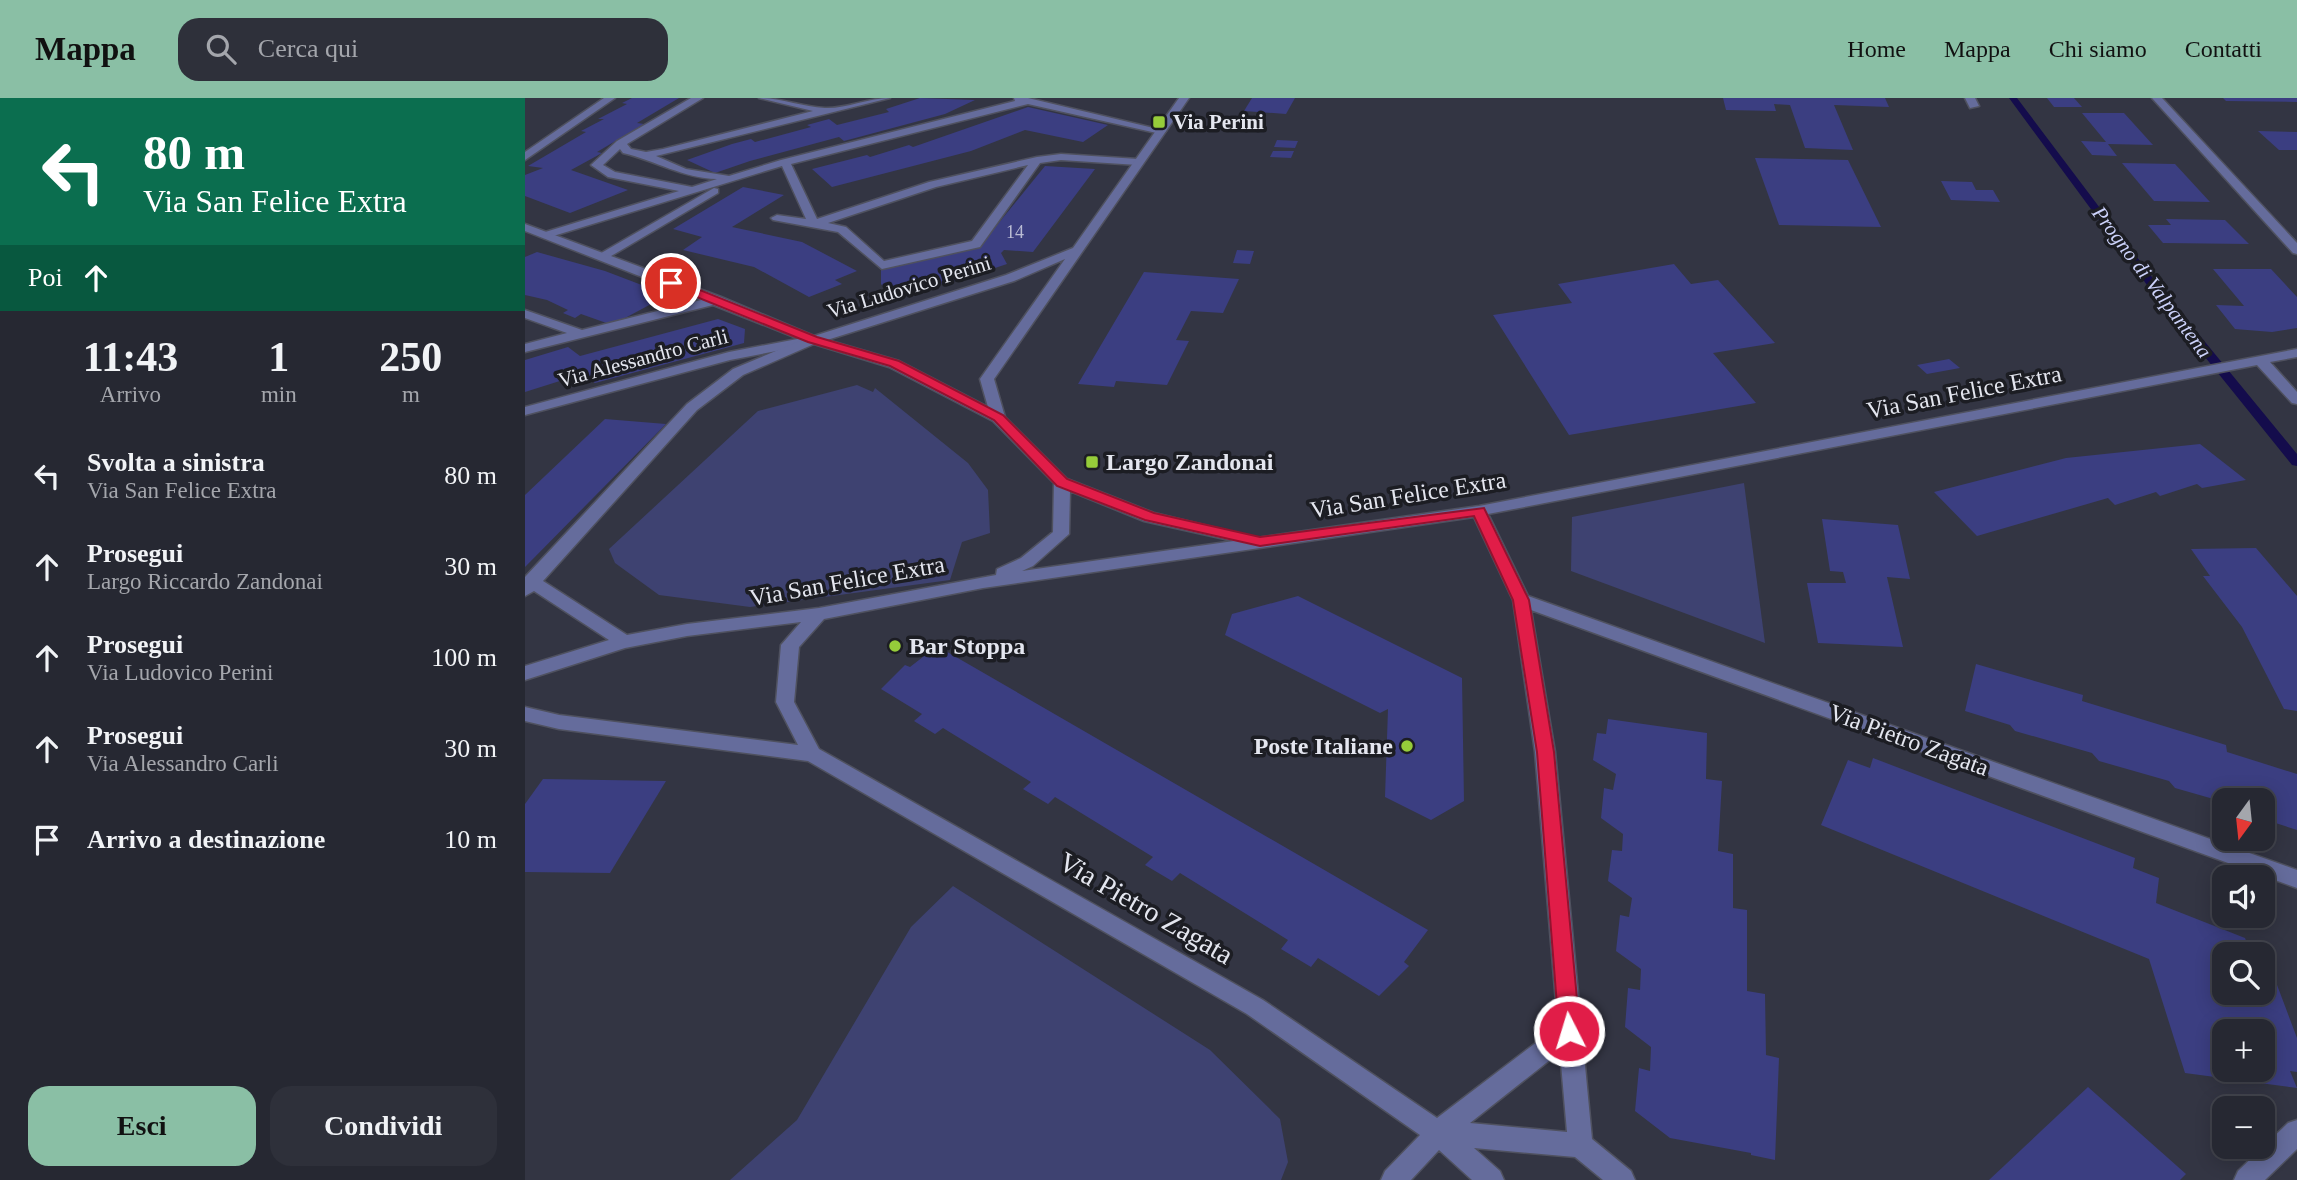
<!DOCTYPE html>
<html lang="it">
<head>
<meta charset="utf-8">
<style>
	:root { --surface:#262832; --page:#2e303a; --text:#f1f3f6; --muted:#a4a6ac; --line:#42444d; --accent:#8abfa5 }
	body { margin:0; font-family:Georgia,serif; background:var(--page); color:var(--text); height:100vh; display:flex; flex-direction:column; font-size:26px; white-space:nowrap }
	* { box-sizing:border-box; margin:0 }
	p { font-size:23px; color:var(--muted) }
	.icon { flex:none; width:38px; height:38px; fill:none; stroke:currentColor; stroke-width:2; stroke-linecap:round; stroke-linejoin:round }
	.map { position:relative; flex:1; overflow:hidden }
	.side { display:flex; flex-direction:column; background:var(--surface); width:525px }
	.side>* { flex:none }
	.hud { background:#0b6e4f; color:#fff; overflow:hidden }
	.needle { width:46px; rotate:195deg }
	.fabs { position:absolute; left:1687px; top:690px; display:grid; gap:14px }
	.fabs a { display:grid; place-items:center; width:63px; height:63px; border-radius:14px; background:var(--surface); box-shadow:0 4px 18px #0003,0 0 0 2px var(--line); font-size:35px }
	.pin { position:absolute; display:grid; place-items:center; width:60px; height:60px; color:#fff; margin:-30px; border:4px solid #fff; border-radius:50%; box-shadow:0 2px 7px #0007 }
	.me { position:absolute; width:77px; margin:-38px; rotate:355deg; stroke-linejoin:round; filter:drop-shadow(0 0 5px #0008) }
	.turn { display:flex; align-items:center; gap:24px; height:147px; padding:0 28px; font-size:32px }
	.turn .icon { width:91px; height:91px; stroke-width:2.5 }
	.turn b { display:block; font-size:49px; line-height:60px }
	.then { display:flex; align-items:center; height:66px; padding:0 28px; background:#0003; gap:14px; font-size:26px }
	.eta { display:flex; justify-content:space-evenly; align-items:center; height:119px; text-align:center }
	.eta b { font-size:42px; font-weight:800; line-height:49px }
	.action { display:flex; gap:14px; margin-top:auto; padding:14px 28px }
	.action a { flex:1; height:80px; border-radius:21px; background:var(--accent); color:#111; font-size:28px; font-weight:800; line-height:80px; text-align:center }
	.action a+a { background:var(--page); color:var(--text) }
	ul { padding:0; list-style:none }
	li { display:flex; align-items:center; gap:21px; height:91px; padding:0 28px }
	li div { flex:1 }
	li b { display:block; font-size:26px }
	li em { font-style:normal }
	header { display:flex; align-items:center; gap:42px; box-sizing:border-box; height:98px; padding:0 35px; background:var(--accent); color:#111 }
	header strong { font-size:33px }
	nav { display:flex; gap:38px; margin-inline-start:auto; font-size:24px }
	.search { width:490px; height:63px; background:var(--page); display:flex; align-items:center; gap:18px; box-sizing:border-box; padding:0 24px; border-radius:21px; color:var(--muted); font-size:26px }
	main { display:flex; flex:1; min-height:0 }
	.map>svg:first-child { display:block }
</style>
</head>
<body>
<header>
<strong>Mappa</strong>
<div class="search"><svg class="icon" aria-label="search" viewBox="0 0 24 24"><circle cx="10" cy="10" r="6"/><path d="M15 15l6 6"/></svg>Cerca qui</div>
<nav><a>Home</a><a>Mappa</a><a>Chi siamo</a><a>Contatti</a></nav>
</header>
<main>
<section class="side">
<div class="hud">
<div class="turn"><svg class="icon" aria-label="left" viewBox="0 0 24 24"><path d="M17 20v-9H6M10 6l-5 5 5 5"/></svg><div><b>80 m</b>Via San Felice Extra</div></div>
<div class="then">Poi<svg class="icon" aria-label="ahead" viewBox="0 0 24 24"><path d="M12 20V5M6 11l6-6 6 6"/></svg></div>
</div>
<div class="eta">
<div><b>11:43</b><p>Arrivo</p></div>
<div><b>1</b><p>min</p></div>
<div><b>250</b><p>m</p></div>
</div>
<ul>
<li><svg class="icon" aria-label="left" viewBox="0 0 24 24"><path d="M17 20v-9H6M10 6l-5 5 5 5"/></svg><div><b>Svolta a sinistra</b><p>Via San Felice Extra</p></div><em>80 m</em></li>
<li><svg class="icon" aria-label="ahead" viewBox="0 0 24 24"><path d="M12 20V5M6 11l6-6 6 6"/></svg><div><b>Prosegui</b><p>Largo Riccardo Zandonai</p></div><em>30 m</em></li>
<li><svg class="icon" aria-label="ahead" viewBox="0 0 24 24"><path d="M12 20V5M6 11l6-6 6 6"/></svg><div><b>Prosegui</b><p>Via Ludovico Perini</p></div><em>100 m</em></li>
<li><svg class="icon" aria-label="ahead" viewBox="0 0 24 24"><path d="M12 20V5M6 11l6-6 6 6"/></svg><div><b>Prosegui</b><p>Via Alessandro Carli</p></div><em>30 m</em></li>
<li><svg class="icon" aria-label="arrive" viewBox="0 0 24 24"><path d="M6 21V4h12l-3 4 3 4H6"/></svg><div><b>Arrivo a destinazione</b></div><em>10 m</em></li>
</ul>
<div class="action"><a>Esci</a><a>Condividi</a></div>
</section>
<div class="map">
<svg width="1772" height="1082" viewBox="0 0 1772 1082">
	<rect width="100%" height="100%" fill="#333543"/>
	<g fill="#3e4271">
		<polygon points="332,287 348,294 350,290 443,365 463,392 465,435 437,444 425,482 225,509 134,497 90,465 84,451 233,313"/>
		<polygon points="1219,385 1240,545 1046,473 1047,419"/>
		<polygon points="428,788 685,952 755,1021 763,1064 756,1082 205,1082 272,1022 386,829"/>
	</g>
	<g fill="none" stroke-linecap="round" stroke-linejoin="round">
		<polygon fill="#140c4c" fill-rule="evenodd" points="1484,0 1492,0 1630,183 1772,356 1772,368 1767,367 1622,187"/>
	</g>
	<g fill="#3b3e81" fill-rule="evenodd">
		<polygon points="107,0 154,0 112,25 119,26 72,54 77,55 46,72 103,92 45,115 0,98 0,77 18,70 3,68 61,34 56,33 79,21 73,21 102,6 97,5"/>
		<polygon points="395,0 450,2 420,16 319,43 314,39 225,63 190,75 162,62 207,46 226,41 230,44 286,29 282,27 304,21 312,27 364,14 361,11"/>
		<polygon points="727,0 770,0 761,16 719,13"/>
		<polygon points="1198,0 1360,0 1364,9 1309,7 1328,52 1280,50 1265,7 1249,6 1251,13 1201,12"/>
		<polygon points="1522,0 1549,0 1557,9 1529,9"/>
		<polygon points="1698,0 1772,0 1772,4 1701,3"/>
		<polygon points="503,9 583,27 558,44 500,32 446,53 307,89 287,71 342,57 345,59 384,47 388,49"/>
		<polygon points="1557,15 1599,15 1628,47 1583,46 1592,58 1567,57 1556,43 1581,44"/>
		<polygon points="1733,33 1772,34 1772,52 1754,52"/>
		<polygon points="752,42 773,43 770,50 749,49"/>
		<polygon points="748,53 769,53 766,60 745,59"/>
		<polygon points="1230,60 1323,62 1356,129 1254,127"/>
		<polygon points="1597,65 1650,66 1685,104 1629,103"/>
		<polygon points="520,68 570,71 508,154 479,152 476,155 482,166 434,182 365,197 356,186 356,171 455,148"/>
		<polygon points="1416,83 1447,84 1451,92 1468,92 1475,104 1426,102"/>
		<polygon points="218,89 259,97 207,129 277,144 332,173 310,182 317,186 284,199 229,169 158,152 177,139 148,131"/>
		<polygon points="1641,121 1700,122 1724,146 1638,145 1623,127 1646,127"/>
		<polygon points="712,152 729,153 725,166 708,165"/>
		<polygon points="12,154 80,173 143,197 87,227 56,216 50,220 38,215 43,212 22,202 0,197 0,159"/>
		<polygon points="1149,166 1166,186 1193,182 1250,245 1188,255 1231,305 1044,337 968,217 1047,205 1033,186"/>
		<polygon points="1688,171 1746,171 1772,199 1772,230 1747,234 1710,231 1691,207 1719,208"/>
		<polygon points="619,174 714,181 698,215 666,213 651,242 664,243 642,287 591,283 589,289 553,286"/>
		<polygon points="193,221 220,231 219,245 70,285 57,276 0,294 0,262 43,249 55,258"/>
		<polygon points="1424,261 1435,270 1402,276 1392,267"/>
		<polygon points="80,321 141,326 0,469 0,397"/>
		<polygon points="1675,346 1721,382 1677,390 1672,386 1635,398 1631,394 1590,407 1583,400 1452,438 1409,394 1541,360"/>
		<polygon points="1297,421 1373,427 1385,481 1362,479 1378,549 1293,545 1282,485 1321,485 1318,474 1305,473"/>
		<polygon points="1731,450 1772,498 1772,613 1759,611 1717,529 1678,478 1685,478 1666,451"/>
		<polygon points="773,498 937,580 939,703 906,722 860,699 863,611 855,615 700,537 707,516"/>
		<polygon points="412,548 903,832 879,864 884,868 854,898 793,860 786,869 756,851 763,842 655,775 647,783 620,767 628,759 530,699 523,706 498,691 506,684 418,630 410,636 389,623 397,616 356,591 380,567 385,569"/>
		<polygon points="1451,566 1558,597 1557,603 1701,647 1702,654 1772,676 1772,732 1738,721 1738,702 1699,702 1699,704 1650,690 1644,683 1574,663 1567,655 1490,633 1485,627 1440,613"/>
		<polygon points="1083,621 1182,635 1181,681 1197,683 1193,753 1208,756 1208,810 1222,812 1222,893 1240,896 1241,957 1254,960 1250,1062 1226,1057 1226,1055 1145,1040 1110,1013 1114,970 1125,973 1126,949 1100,929 1103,890 1115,892 1116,871 1091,853 1095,817 1104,819 1107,800 1083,783 1087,752 1097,753 1098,736 1076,720 1079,690 1088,692 1091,676 1068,662 1072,635 1081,636"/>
		<path d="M1348,660L1610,760L1608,770L1634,780L1631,805L1720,840L1726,856H1699V894H1738V855H1740L1772,940V974L1765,973L1772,990L1660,975L1624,861L1296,727L1323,662L1345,670ZM1699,933H1738V971H1699Z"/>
		<polygon points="18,681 141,683 85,775 0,774 0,706"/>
		<polygon points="1563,989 1661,1076 1655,1082 1464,1082"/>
	</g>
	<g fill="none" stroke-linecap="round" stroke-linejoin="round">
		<g stroke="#4f515f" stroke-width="3">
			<g id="service">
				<path d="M166,0H178L102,46L106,51L121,54L138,51L288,13L234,0C257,0 277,9 300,10C320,11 343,0 365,0L131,58L161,71L204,78L256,62L490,3L489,0H503L641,33L636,36L503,6L266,66L292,121L404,84L512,59L536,56L613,61L618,64L613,67L536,62L515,65L455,149L357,171L313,134L248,122L246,120L252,117L281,121L257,68L25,139H17V135L154,93L83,79L66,67L92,43ZM95,51L98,55C131,63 158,80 192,81L167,89L90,74L78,67ZM503,67L447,143L359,163L321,129L303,125L411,89Z"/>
				<polygon points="1440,0 1450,0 1454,8 1445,10"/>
				<polygon points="189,90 193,91 193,95 81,161 71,158"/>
				<polygon points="192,198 198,202 196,205 0,254 0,246 42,235 0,220 0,212 57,232"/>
				<polygon points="288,238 293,239 293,245 205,262 0,317 0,309 204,254"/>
			</g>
		</g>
		<g stroke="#4f515f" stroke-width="3">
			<g id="minor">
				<polygon points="79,0 90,0 0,62 0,54"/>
				<path d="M654,0H664L469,281L480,319L542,381L629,415L732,440L954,408L1772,251V259L1745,264L1772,294V306L1767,305L1732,267L963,416L1003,498L1772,772V790L1006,512L1030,654L1067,1041L1106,1073L1110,1082H1078L1050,1059L949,1050L975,1073L979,1082H947L914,1052L886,1082H856L860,1073L895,1037L722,916L283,663L34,631L0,623V609L34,617L273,647L251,604L256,547L276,524L162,538L100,550L0,582V568L84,542L9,493L0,498V479L162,306L208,271L277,242L0,133V126L196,199L289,238L481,177L548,150ZM540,161L455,281L463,309L374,263L302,242L489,183ZM289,246L364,269L468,323L529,385L528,434L496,460L472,471L471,477L294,510L162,526L102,537L18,483L172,312L218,277ZM545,393L619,423L709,443L497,473L508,468L544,436ZM949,419L988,502L1010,654L1033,928L912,1020L738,902L294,651L269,604L274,549L299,521L458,490ZM1035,954L1042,1034L945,1025Z"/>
				<polygon points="1627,0 1637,0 1772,145 1772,156 1768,155"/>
				<polygon points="1772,1022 1772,1051 1740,1082 1709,1082 1713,1073 1763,1025"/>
			</g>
		</g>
		<use href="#service" fill="#656c9c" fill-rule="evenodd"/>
		<use href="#minor" fill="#656c9c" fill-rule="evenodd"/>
	</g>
	<polygon fill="#e11d48" stroke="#92132f" stroke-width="2" points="142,182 150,182 292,239 374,263 478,317 542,381 629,415 735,439 959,410 1004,502 1029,654 1055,933 1051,940 1044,943 1037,940 1034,933 1012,654 988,502 949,418 735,448 620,422 532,388 469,322 365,268 283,244 142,187"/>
	<g fill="#96cc3a" stroke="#1c1d23" stroke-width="2.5">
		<rect x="627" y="17" width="14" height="14" rx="3.5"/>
		<rect x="560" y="357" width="14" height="14" rx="3.5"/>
		<circle cx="370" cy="548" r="7"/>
		<circle cx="882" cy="648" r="7"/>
	</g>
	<g text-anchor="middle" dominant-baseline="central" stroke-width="7" stroke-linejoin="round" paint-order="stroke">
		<g font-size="18" fill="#babcd4">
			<text x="490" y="134">14</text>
		</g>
		<g font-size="21" font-weight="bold" fill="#e4e6ef" stroke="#1c1d23" text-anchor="start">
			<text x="648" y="24">Via Perini</text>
		</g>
		<g font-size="21" font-style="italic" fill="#ccd2fa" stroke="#1c1d23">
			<text transform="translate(1627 184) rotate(53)">Progno di Valpantena</text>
		</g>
		<g font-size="21" fill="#e4e6ef" stroke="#1c1d23">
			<text transform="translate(384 189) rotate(-17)">Via Ludovico Perini</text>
			<text transform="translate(118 260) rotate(-15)">Via Alessandro Carli</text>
		</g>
		<g font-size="24" fill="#e4e6ef" stroke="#1c1d23">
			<text transform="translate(1439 294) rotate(-11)">Via San Felice Extra</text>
			<text transform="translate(883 397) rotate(-9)">Via San Felice Extra</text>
			<text transform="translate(322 483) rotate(-10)">Via San Felice Extra</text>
			<text transform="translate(1384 642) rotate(20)">Via Pietro Zagata</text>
		</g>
		<g font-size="24" font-weight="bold" fill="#e4e6ef" stroke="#1c1d23" text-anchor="start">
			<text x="581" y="364">Largo Zandonai</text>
			<text x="384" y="548">Bar Stoppa</text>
			<text x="868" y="648" text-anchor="end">Poste Italiane</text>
		</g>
		<g font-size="28" fill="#e4e6ef" stroke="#1c1d23">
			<text transform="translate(621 810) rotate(30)">Via Pietro Zagata</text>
		</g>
	</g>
</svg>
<div class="fabs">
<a><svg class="needle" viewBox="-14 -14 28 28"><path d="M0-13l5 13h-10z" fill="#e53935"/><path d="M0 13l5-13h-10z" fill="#a4a6ac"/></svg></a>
<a><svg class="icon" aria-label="sound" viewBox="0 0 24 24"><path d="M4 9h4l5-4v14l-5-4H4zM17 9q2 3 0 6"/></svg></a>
<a><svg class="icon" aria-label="search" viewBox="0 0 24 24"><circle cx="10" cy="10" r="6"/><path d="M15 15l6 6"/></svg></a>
<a>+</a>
<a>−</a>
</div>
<div class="pin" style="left:146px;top:185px;background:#d93025"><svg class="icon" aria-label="arrive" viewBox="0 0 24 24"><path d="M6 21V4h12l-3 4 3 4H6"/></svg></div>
<svg class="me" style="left:1044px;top:933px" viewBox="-20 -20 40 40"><circle r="17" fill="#e11d48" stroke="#fff" stroke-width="3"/><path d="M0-11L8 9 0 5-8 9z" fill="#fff"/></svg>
</div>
</main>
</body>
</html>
